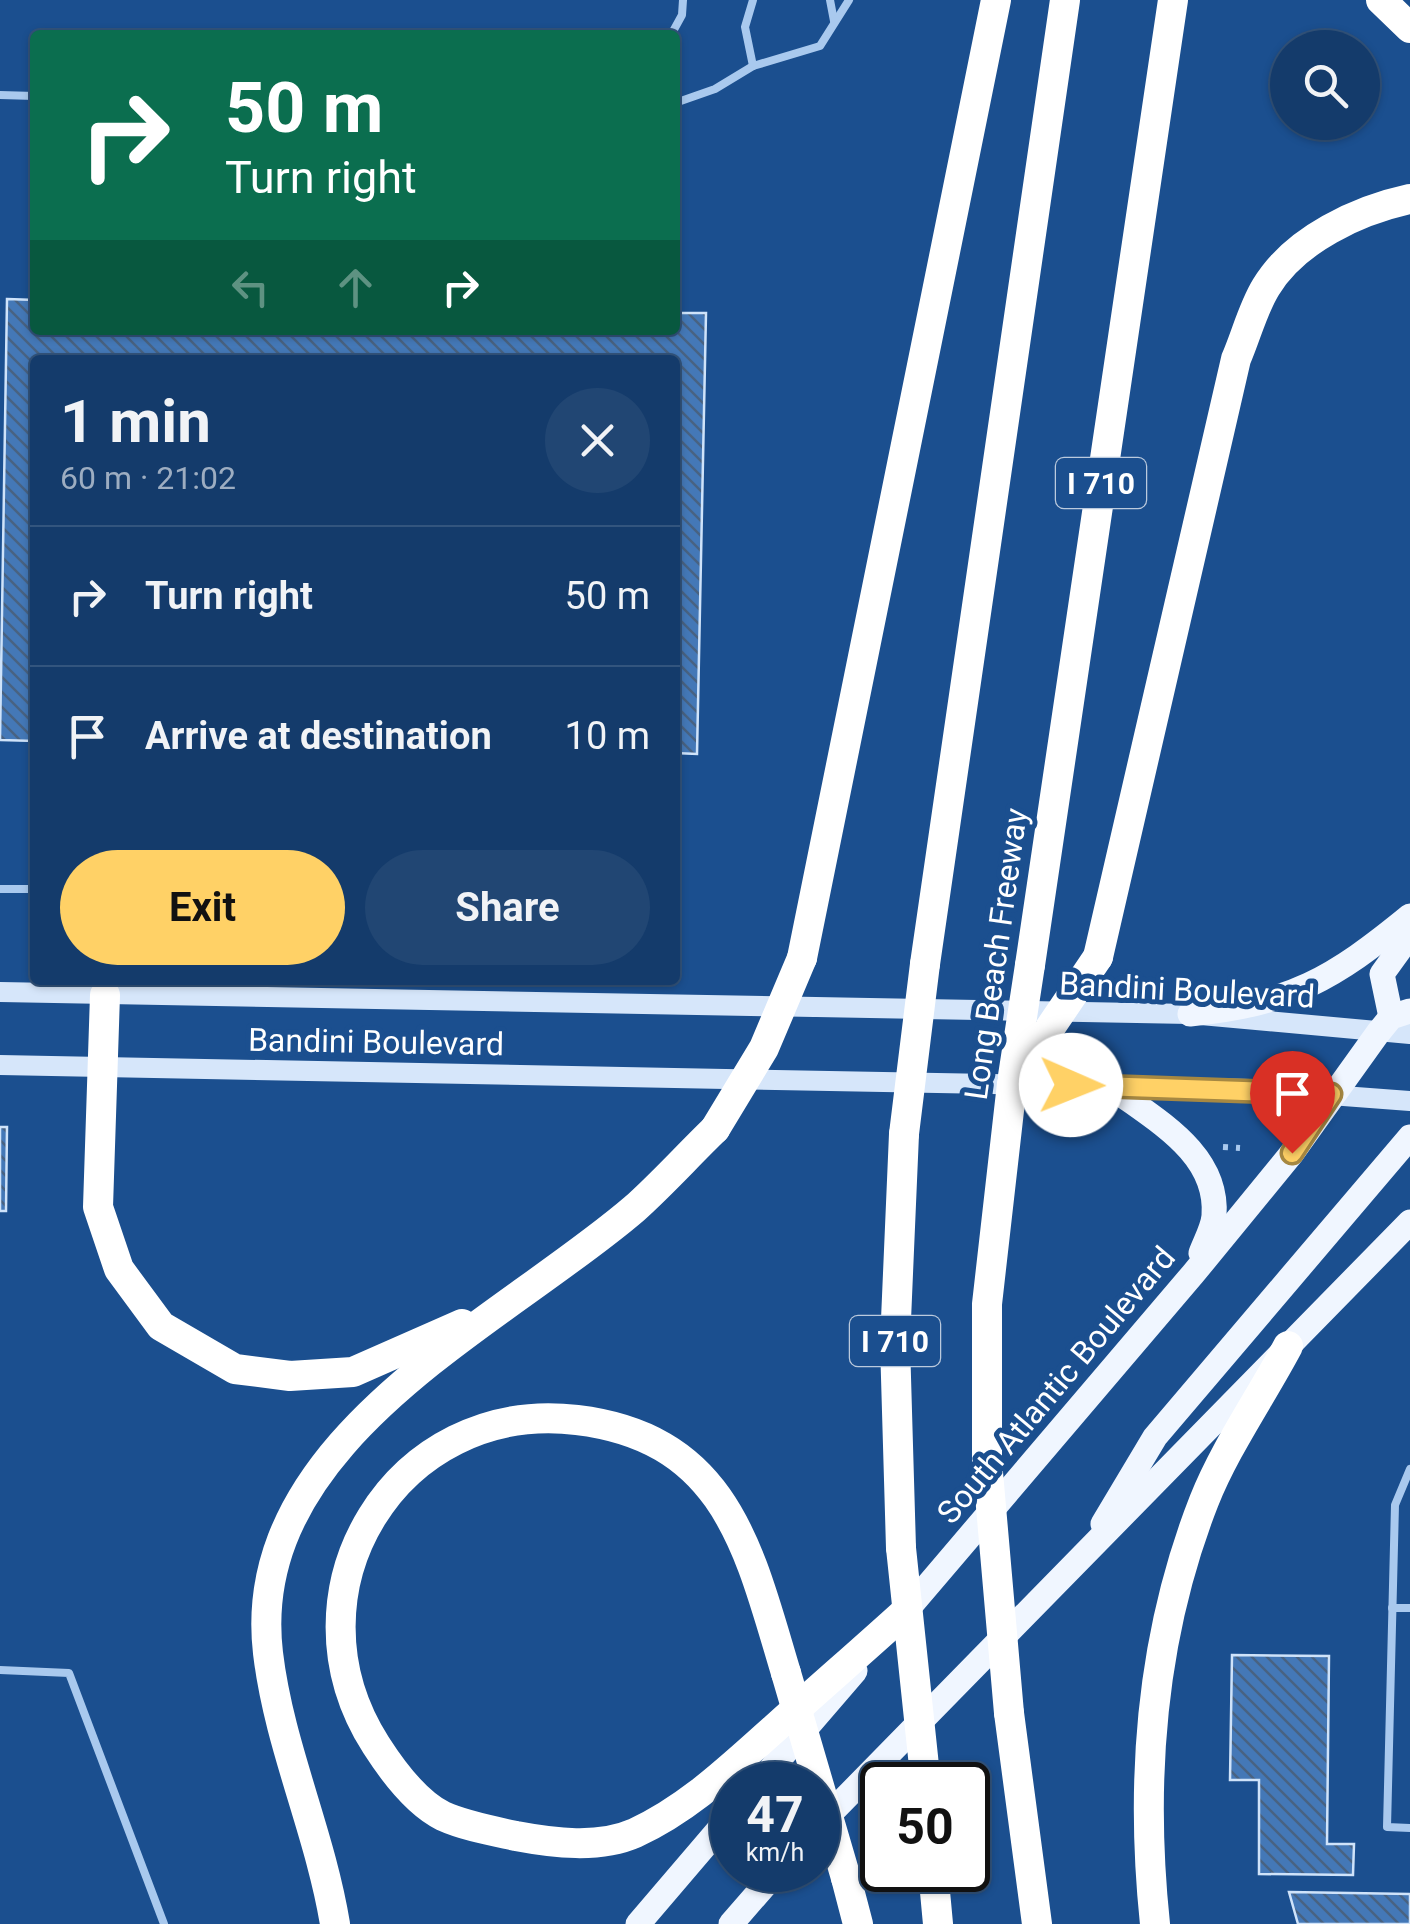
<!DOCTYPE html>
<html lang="en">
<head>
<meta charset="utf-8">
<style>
	:root { --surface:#143b6b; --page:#214673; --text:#f1f3f6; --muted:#9dadc1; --line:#33557e; --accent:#ffd166 }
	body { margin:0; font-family:Roboto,sans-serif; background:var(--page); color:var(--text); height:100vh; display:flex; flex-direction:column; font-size:38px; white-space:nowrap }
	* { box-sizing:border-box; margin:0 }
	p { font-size:32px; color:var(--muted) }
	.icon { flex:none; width:55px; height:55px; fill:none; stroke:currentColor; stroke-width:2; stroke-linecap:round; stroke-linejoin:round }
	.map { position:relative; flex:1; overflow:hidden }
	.panel { position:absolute; left:30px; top:355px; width:650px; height:630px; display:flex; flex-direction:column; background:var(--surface); border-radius:10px; box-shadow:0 2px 8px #0004,0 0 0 2px var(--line) }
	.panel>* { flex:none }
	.hud { position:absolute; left:30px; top:30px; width:650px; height:305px; border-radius:10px; box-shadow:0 2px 8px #0004,0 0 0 2px var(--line); background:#0b6e4f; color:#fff; overflow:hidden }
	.buttons { position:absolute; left:1270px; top:30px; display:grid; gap:20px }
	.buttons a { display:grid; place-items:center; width:110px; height:110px; border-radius:50%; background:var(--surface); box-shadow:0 2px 8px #0004,0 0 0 2px var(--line); font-size:50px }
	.speed { position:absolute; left:710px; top:1762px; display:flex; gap:20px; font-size:50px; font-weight:700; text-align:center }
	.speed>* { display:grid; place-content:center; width:130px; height:130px; border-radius:50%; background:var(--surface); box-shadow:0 2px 8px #0004,0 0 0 2px var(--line); line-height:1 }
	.speed small { font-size:25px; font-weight:400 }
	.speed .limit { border:5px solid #111; border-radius:15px; background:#fff; color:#111 }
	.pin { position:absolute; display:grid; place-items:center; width:85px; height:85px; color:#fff; margin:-102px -42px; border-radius:50% 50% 50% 0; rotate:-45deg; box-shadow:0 0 10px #0007 }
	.pin .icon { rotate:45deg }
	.me { position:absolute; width:110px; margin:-55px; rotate:91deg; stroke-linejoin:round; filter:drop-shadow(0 0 8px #0008) }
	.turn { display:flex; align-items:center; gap:35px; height:210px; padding:0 30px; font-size:45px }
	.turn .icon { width:130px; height:130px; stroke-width:2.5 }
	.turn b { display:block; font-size:70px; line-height:85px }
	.lanes { display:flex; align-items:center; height:95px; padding:0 30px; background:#0003; justify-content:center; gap:50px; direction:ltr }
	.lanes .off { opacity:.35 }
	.round { display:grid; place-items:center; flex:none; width:105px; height:105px; border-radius:52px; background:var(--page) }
	.summary { display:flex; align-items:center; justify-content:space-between; height:170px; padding:0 30px }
	h1 { font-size:60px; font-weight:700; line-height:75px }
	.cta { display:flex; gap:20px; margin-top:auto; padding:20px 30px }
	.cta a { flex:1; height:115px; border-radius:60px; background:var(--accent); color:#111; font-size:40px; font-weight:700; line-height:115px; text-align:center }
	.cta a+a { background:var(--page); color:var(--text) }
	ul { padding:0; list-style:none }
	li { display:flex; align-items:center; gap:30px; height:140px; padding:0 30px; border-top:2px solid var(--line) }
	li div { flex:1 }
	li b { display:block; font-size:38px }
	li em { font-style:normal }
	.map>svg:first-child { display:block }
</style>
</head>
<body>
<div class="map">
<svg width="1410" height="1924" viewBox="0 0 1410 1924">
	<defs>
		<pattern id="building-back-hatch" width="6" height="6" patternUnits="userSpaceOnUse" patternTransform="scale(2.5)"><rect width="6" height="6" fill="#4478b7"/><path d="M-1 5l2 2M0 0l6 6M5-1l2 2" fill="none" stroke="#486282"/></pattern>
	</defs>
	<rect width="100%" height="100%" fill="#1b4f8f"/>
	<g fill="url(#building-back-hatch)" stroke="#cfe3fa" stroke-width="2.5">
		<polygon points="7,299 35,300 35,330 675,330 675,313 706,313 697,754 675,753 675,360 35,360 35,741 0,740"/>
		<polygon points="0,1127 7,1127 6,1211 0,1211"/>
		<polygon points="1232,1655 1329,1656 1327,1844 1354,1844 1353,1875 1259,1874 1259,1780 1230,1780"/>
		<polygon points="1289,1892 1410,1894 1410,1924 1298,1924"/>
	</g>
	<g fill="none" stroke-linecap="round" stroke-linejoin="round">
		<polyline stroke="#a9c9ee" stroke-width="6" stroke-dasharray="5 8" stroke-linecap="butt" points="1223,1147 1240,1148"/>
		<g stroke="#a9c9ee" stroke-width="8">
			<polyline points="753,0 745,27 753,66"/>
			<polyline points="830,0 834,21"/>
			<polyline points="671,35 682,15 683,0"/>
			<polyline points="0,95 35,96"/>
			<polyline points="675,103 715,89 753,66 820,46 849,0"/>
			<polyline points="0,889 35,889"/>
			<polyline points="1410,1469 1395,1505 1387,1827 1410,1828"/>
			<polyline points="1392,1608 1410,1608"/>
			<polyline points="0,1670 69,1673 164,1924"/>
		</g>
		<g stroke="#d6e6fa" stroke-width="20">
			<polyline points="0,992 1190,1014 1410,1034"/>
			<polyline points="0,1065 1250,1089 1410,1101"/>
		</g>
		<g stroke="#f0f6ff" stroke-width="25">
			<path d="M1190,1014C1291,1004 1333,979 1410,916"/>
			<polyline points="1391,1017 1382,974 1410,935"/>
			<path d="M1110,1086C1153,1119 1219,1152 1214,1216C1213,1228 1205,1242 1201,1253"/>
			<polyline points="1103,1524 1155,1437 1410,1137"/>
			<polyline points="900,1618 1193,1274 1292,1153 1378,1033 1391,1017 1410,1011"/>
			<polyline points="757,1785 855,1671"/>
			<polyline points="818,1826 1410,1222"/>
			<polyline points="638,1924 732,1814"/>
			<polyline points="731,1924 778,1870"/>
		</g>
		<g stroke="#fff" stroke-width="30">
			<polyline points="1381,0 1410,28"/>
			<path d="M1098,957L1236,359C1246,336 1253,308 1266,287C1295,239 1359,210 1410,199"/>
			<polyline points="802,958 996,0"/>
			<polyline points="925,964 1065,0"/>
			<polyline points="1030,965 1173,0"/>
			<polyline points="105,995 98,1207 119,1269 161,1326 235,1369 290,1376 353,1372 462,1324"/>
			<polyline points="987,1461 987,1304 1012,1084"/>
			<polyline points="901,1548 895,1343 904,1134"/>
			<path d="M786,1673C749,1550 727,1438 577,1420C396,1398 278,1592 376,1745C392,1770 415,1802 443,1816C465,1826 493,1831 516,1836C553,1843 599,1849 635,1833C689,1808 730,1768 774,1729C817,1690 861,1652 904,1613"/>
			<polyline points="1009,1713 1037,1924"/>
			<polyline points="933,1870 938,1924"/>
			<polyline points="846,1878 858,1924"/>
			<path d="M335,1924C320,1832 279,1746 268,1653C243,1440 499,1325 634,1209C662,1184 688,1155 715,1129"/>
			<path d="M1155,1924C1140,1781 1151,1636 1204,1501C1225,1448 1261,1397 1288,1346"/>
		</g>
		<g stroke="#fff" stroke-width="30">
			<polyline points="1013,1076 1030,965"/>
			<polyline points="1012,1084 1098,957"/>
			<polyline points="715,1129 764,1048 802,958"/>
			<polyline points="904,1134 925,964"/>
			<polyline points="987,1461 1009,1713"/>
			<polyline points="901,1548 926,1785"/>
			<polyline points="786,1673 846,1878"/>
		</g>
	</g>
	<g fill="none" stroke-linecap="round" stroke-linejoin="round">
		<g stroke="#a68842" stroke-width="25">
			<polyline id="route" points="1071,1085 1331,1094 1292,1153"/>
		</g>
		<use href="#route" stroke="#ffd166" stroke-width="18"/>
	</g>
	<g text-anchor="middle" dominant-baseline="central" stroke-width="10" stroke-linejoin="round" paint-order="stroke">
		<g fill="#1b4f8f" stroke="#bbcadd" stroke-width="2.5">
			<rect x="1056" y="458" width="90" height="50" rx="8"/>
			<rect x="850" y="1316" width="90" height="50" rx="8"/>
		</g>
		<g font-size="30" font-weight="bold" fill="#fff">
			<text x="1101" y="483">I 710</text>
			<text x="895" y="1341">I 710</text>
		</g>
		<g font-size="32" fill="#fff" stroke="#1b4f8f">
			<text transform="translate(996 954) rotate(-82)">Long Beach Freeway</text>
			<text transform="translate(1187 990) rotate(3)">Bandini Boulevard</text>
			<text transform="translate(376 1042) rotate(1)">Bandini Boulevard</text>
			<text transform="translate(1056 1385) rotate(-50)">South Atlantic Boulevard</text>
		</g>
	</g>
</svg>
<div class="buttons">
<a><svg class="icon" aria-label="search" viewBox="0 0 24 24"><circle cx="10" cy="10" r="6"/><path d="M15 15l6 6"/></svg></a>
</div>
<div class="speed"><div>47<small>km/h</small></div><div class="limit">50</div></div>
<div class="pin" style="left:1292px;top:1153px;background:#d93025"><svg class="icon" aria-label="arrive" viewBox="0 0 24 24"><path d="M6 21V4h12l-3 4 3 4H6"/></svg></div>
<svg class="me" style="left:1071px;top:1085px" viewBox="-20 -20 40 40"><circle r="19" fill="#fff"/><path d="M0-13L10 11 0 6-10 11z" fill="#ffd166"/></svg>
<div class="hud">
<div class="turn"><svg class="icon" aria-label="right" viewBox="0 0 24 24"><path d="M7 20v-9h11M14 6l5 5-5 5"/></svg><div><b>50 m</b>Turn right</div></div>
<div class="lanes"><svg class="icon off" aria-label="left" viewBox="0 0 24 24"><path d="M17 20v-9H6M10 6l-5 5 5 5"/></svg><svg class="icon off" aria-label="ahead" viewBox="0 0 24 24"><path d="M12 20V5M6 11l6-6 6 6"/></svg><svg class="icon" aria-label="right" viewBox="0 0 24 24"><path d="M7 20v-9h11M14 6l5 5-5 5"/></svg></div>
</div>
<section class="panel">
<div class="summary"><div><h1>1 min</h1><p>60 m · 21:02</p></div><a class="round"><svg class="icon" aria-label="close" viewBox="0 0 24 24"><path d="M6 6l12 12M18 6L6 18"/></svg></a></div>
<ul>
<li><svg class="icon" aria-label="right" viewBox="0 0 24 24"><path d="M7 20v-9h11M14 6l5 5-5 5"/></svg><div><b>Turn right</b></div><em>50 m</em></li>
<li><svg class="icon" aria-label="arrive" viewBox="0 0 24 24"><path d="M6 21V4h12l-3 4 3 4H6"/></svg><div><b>Arrive at destination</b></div><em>10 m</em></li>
</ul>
<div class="cta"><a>Exit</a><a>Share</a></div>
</section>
</div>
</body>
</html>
